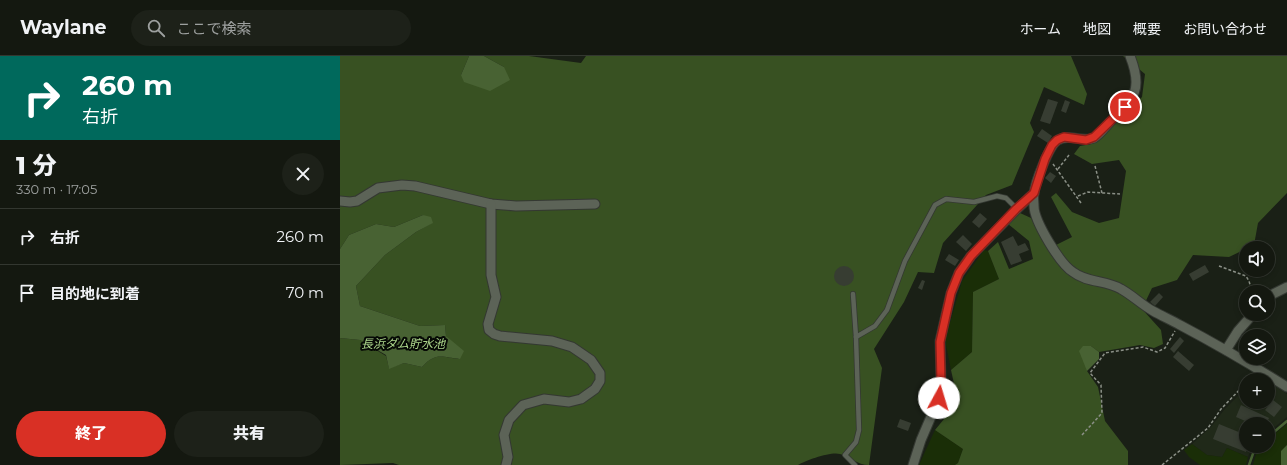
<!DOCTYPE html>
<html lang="ja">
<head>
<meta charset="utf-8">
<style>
	:root { --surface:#141810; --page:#1d2119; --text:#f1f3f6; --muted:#9da09f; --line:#333730; --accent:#d93025 }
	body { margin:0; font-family:Montserrat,"Noto Sans JP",sans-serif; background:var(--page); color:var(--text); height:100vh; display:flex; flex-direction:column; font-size:15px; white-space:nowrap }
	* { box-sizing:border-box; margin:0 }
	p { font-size:13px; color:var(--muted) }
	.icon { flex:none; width:22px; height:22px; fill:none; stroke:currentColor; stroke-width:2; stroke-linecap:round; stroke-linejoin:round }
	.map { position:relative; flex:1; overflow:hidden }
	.sheet { display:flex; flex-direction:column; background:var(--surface); width:340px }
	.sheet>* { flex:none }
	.hud { background:#00695c; color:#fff; overflow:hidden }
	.tools { position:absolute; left:899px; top:185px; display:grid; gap:8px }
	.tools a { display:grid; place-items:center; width:36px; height:36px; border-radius:50%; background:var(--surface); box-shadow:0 2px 6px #0003,0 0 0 1px var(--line); font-size:20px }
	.pin { position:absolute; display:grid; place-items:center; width:34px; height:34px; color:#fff; margin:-17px; border:2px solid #fff; border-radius:50%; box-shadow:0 1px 4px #0007 }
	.me { position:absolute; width:44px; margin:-22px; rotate:6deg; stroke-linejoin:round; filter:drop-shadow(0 0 3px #0008) }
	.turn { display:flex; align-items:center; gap:14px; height:84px; padding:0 16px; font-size:18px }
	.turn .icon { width:52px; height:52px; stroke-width:2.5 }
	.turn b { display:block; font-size:28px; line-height:34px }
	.round { display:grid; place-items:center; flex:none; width:42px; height:42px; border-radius:21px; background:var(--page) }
	.overview { display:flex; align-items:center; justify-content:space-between; height:68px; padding:0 16px }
	h1 { font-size:24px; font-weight:800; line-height:30px }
	.primary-button { display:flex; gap:8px; margin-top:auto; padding:8px 16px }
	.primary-button a { flex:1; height:46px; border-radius:24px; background:var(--accent); color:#fff; font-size:16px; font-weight:800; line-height:46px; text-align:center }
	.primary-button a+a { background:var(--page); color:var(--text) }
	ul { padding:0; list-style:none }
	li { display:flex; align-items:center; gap:12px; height:56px; padding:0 16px; border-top:1px solid var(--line) }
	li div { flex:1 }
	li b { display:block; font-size:15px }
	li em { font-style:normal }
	header { display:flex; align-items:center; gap:24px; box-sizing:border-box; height:56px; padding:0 20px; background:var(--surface); border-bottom:1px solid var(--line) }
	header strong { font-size:19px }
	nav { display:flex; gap:22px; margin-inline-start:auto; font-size:14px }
	.search { width:280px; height:36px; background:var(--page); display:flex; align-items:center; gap:10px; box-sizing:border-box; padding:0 14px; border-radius:22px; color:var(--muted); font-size:15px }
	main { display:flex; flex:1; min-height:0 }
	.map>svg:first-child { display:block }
</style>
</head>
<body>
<header>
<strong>Waylane</strong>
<div class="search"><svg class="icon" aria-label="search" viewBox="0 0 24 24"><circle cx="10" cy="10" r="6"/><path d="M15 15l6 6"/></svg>ここで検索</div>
<nav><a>ホーム</a><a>地図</a><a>概要</a><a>お問い合わせ</a></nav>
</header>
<main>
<section class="sheet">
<div class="hud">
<div class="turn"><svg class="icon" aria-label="right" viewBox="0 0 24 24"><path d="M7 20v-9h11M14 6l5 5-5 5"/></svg><div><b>260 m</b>右折</div></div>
</div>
<div class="overview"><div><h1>1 分</h1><p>330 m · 17:05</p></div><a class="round"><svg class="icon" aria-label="close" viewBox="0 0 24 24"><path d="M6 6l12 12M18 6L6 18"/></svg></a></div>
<ul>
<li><svg class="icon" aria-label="right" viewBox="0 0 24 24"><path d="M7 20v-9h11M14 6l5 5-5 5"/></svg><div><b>右折</b></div><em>260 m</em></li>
<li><svg class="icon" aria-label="arrive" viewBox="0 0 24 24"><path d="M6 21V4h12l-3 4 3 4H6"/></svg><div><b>目的地に到着</b></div><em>70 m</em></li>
</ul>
<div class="primary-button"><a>終了</a><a>共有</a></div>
</section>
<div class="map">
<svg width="947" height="409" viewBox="0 0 947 409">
	<rect width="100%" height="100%" fill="#1a2016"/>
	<polygon fill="#202919" points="928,325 947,338 947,361 928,377 928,368 906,368 906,390 914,390 912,392 908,401 887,392 882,401 867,399 852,388 871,371 884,354 906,332 906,346 928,346"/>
	<g fill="#1a2e07">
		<polygon points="644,194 648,195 659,223 633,236 632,296 611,314 605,284 622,225"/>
		<polygon points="947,368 947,389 941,395 941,409 913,409 918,391 920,390 928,390 928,383"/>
		<polygon points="595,374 623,393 618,407 615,409 579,409"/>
		<polygon points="852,388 867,399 882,401 887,392 908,401 906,409 860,409 849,401 844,394"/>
	</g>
	<g fill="#385122">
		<path d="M0,0H129L121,19L164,11L144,0H189L241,7L246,0H731L747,38L744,49L704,31L690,67L694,76L672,129L646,139L603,187L594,217L578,216L564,246L534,293L542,312L529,409C517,409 511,401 500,398C492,395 466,404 458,409H59L53,407L0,409V282L20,284L46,300L49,312L64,307L82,311C96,296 101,301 119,303L106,280L105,269L80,270L20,250L16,230L45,199L76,176L92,167L83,159L54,171L36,168L9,179L0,193Z"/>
		<polygon points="783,0 947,0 947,137 918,167 914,189 889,201 853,199 837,224 812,232 802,253 821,274 823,288 814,292 800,289 759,296 751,290 747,315 758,331 765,365 788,395 788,409 615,409 618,407 623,393 595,374 618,346 611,314 632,296 633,236 659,223 648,195 658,186 669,213 693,203 689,185 668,168 680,157 691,162 708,193 732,181 711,141 716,137 732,156 759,167 779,162 786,115 779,104 752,108 734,98 740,90 751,88 802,41 805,18"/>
	</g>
	<g fill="#486233">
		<polygon points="129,0 144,0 164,11 170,24 150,35 124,26 121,19"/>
		<path d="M83,159L91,161L93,167L76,176L45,199L16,230L20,250L80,270L105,269L106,280L124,295L120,303C101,301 96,296 82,311L64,307L49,313L46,299L20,284L0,282V193L9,179L36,168L54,171Z"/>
		<polygon points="743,290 751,290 759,296 759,303 747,315 739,295"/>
		<polygon points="947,389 947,409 941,409 941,395"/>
	</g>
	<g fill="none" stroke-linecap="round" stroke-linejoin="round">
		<g stroke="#486233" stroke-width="2.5">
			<polyline points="928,381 947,365"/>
			<polyline points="909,409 915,392 917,390"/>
		</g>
	</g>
	<g fill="#373d32">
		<polygon points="708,43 718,46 710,68 700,65"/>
		<polygon points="725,44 730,46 726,57 721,55"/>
		<polygon points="702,73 712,80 708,87 697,80"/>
		<polygon points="710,116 716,120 711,127 705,122"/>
		<polygon points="640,157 647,163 639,172 632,166"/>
		<polygon points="623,179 632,188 626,195 616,186"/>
		<polygon points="673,180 678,190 685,187 689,194 679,198 682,205 671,209 661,186"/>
		<polygon points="609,198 619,204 615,210 605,204"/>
		<polygon points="865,209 869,216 853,225 849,218"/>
		<circle cx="504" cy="220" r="10"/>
		<polygon points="582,224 585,225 582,234 578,232"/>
		<polygon points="819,237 823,241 815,250 810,246"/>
		<polygon points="840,281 844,285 834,297 830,293"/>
		<polygon points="838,295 854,309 849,315 833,301"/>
		<polygon points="933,344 942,351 934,361 925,354"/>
		<polygon points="901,349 929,362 926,368 912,368 896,361"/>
		<polygon points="560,363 571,367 568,375 557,371"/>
		<polygon points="879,368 906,379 906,390 908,390 906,396 873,383"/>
	</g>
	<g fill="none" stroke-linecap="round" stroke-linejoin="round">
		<g stroke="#343832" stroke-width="6">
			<g id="service">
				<polyline points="513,238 516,281 519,374 516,386 505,399 515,409"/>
				<polyline points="516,281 535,270 547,254 565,205 595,149 606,143 634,146 657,140 666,142 677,153"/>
			</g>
		</g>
		<g stroke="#343832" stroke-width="11">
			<g id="minor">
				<path d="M790,0C803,33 795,42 771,65C766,70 760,78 754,82C742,87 729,77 718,84C709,89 695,127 694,138C693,142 694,146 694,150C694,165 720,208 733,216C747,227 766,224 781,233C792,239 802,249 813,255C822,260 831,264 840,269C876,288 912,309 947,331"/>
				<polyline points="0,145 10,146 17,145 38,132 62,129 75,130 151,148 176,150 255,148"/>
				<polyline points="151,148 151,219 156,241 148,268 149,274 154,278 160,280 212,285 232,291 251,304 260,317 260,325 255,333 241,343 229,346 204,343 183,349 169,364 164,379 168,401 166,409"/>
				<polyline points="928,242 933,238 947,231"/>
				<polyline points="886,294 898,275 913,258"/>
				<polyline points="573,409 581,384 599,342 601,325 600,285 611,237 619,217 631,200 677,153 694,137"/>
			</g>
		</g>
		<g stroke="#8b9087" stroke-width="1.5" stroke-dasharray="3 2" stroke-linecap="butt">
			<polyline points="713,108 741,147"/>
			<polyline points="755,110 762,137"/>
			<polyline points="718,113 729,99"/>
			<polyline points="738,140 748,136 780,138"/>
			<polyline points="879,210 906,220 909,225 912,236"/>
			<polyline points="909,324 913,320"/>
			<polyline points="742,379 762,357 761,329 750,317 765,297 803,291 817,296 825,292 835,275"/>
			<polyline points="822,409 868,372 881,353 906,327"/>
		</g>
		<use href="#service" stroke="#5c6357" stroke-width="4.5"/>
		<use href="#minor" stroke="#5c6357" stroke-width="9"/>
	</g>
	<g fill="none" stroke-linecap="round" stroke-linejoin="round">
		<g stroke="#8d1f18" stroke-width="10">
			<polyline id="route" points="599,342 601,325 600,286 611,237 619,217 631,200 676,153 694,137 705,103 712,89 717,84 724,81 746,84 754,81 785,51"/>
		</g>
		<use href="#route" stroke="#d93025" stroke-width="7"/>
	</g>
	<g text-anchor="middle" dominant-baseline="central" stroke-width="4" stroke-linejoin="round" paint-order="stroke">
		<g font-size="12" font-style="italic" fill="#add78c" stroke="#060905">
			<text x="63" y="287">長浜ダム貯水池</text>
		</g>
	</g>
</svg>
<div class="tools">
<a><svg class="icon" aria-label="sound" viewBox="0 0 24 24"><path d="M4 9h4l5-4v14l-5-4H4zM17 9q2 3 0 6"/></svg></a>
<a><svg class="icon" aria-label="search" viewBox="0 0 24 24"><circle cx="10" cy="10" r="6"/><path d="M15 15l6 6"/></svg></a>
<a><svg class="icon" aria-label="layers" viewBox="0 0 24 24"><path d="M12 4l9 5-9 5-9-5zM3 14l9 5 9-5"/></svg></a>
<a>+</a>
<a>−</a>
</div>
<div class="pin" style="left:785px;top:51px;background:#d93025"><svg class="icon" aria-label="arrive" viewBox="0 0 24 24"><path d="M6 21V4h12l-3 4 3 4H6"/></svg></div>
<svg class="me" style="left:599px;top:342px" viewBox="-20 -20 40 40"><circle r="19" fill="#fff"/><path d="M0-13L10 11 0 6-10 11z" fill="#d93025"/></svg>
</div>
</main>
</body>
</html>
